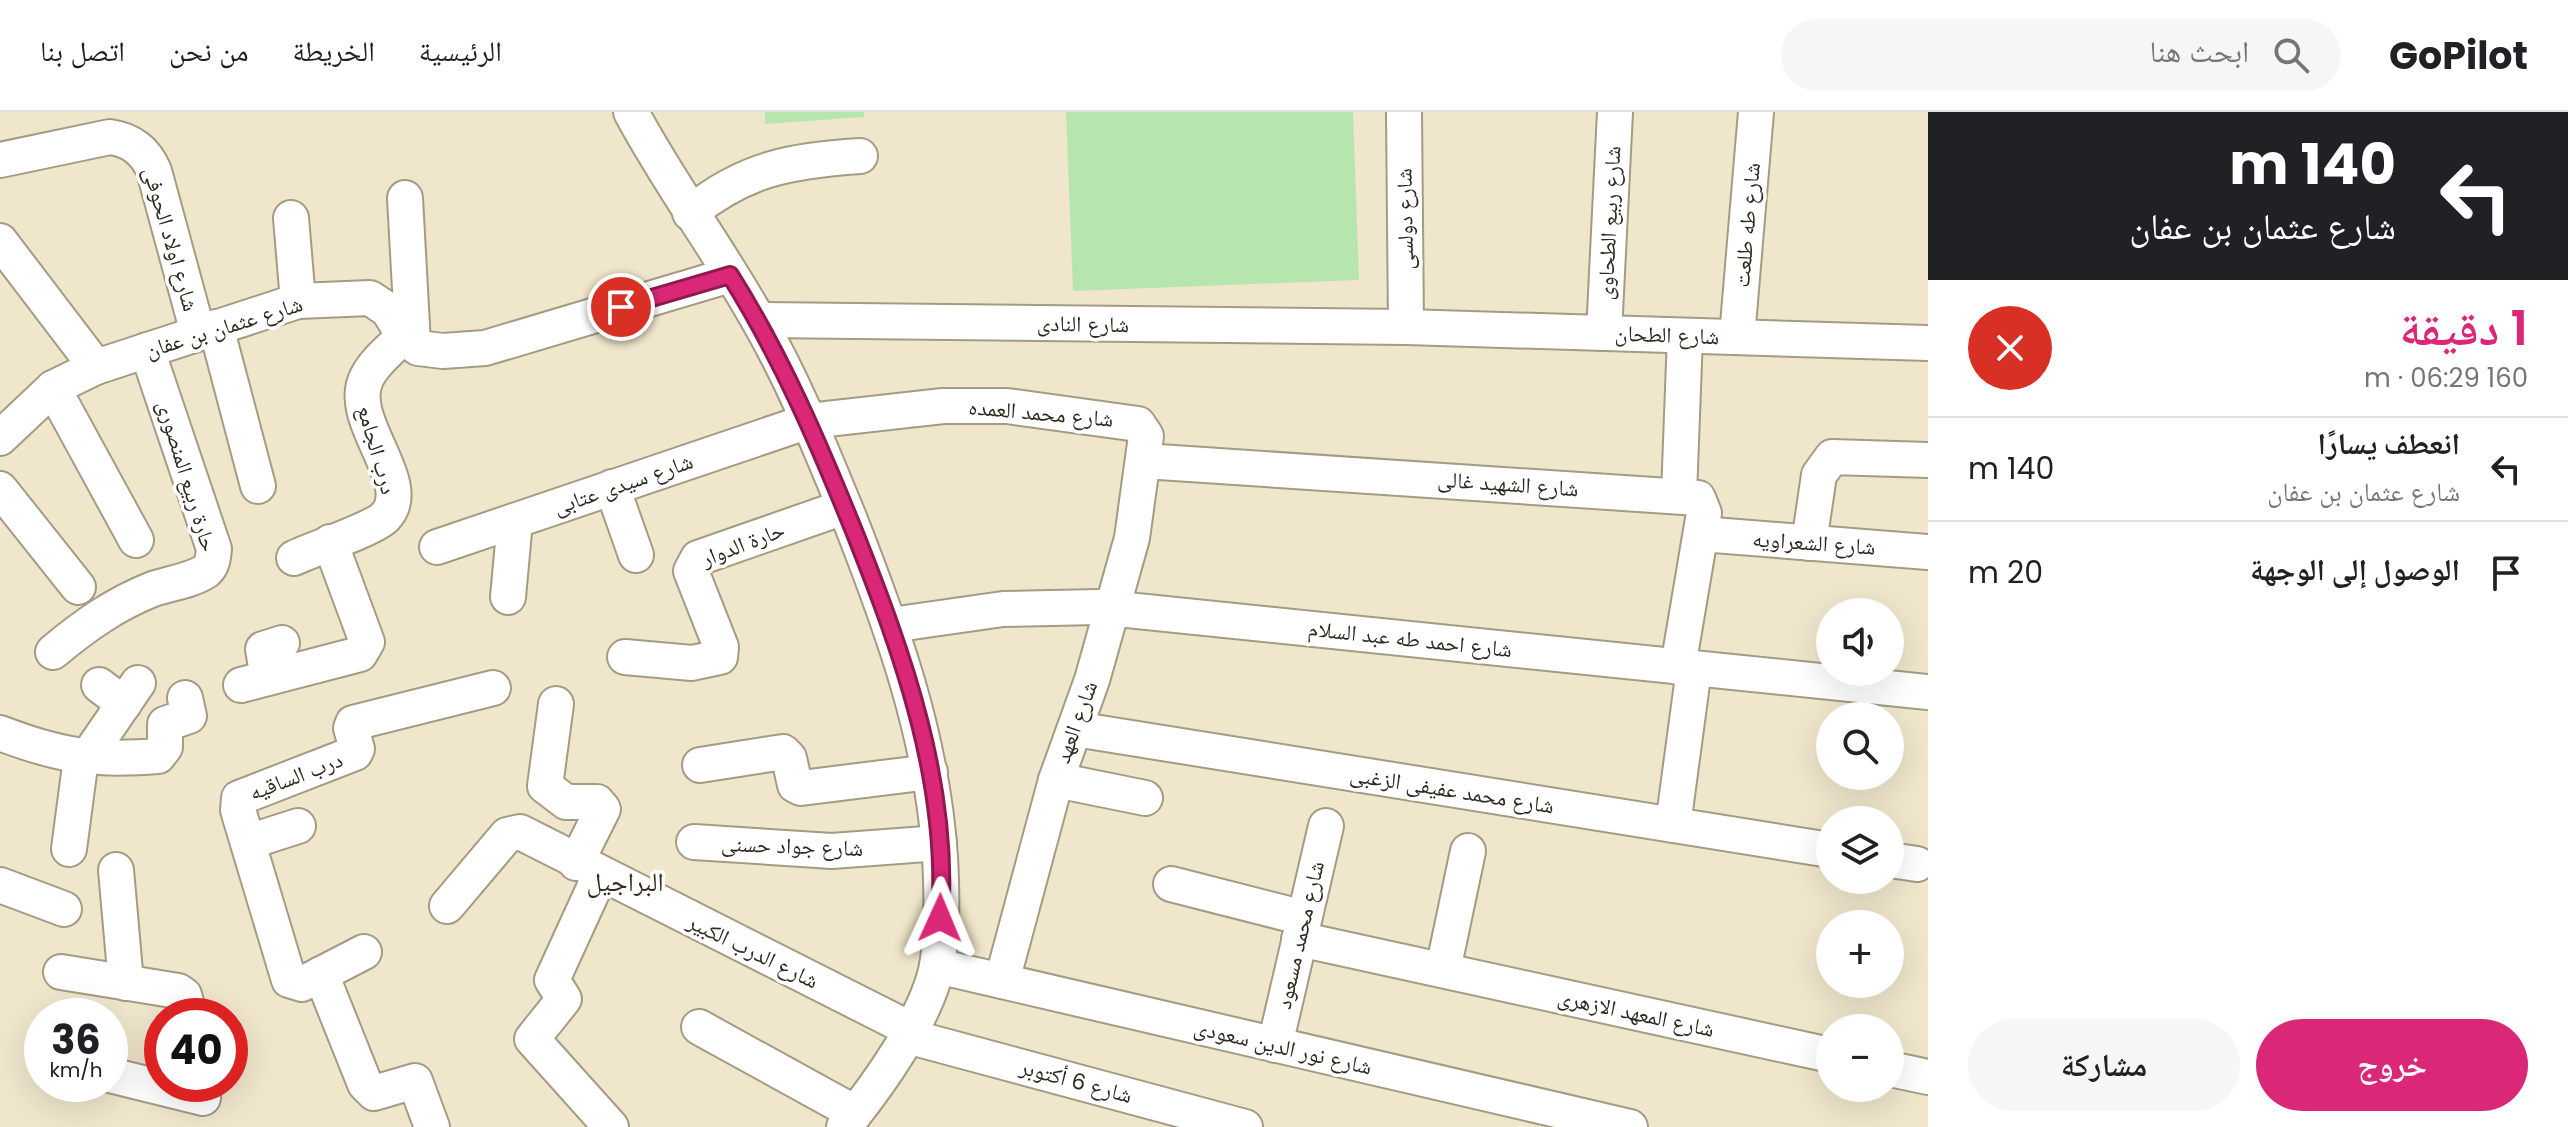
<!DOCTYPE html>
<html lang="ar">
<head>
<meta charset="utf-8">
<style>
	:root { --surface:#fff; --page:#f6f6f6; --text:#202124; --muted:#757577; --line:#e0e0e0; --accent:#db2777 }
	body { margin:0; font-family:Poppins,"Noto Naskh Arabic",sans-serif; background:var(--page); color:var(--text); direction:rtl; height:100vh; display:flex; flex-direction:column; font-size:30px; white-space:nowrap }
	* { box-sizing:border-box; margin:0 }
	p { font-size:26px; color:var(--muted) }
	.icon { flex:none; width:44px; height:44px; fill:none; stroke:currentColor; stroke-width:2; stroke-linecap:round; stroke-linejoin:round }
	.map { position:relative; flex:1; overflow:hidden; direction:ltr }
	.details { display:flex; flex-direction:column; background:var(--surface); width:640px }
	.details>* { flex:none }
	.top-card { background:#202124; color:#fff; overflow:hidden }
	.fabs { position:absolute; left:1816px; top:486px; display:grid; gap:16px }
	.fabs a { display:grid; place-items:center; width:88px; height:88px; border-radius:50%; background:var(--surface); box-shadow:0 8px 32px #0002; font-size:40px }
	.speed { position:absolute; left:24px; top:886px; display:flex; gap:16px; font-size:40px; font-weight:700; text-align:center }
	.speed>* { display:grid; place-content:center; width:104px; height:104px; border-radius:50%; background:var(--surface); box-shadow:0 8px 32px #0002; line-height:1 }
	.speed small { font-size:20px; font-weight:400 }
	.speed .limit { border:12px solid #d22; background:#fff; color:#111 }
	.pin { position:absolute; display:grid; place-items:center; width:68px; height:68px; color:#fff; margin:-34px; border:4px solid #fff; border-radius:50%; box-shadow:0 2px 8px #0007 }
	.me { position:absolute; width:88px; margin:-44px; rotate:1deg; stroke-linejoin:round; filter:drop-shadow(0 0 6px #0008) }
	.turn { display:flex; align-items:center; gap:28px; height:168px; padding:0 40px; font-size:36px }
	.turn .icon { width:104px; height:104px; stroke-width:2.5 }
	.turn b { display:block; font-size:56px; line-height:68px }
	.round { display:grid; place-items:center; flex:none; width:84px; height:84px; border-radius:42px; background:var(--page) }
	.head { display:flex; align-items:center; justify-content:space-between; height:136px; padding:0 40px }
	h1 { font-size:48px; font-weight:600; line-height:60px; color:var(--accent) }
	.primary-button { display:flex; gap:16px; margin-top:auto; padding:16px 40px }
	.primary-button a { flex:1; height:92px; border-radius:48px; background:var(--accent); color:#fff; font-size:32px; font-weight:600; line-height:92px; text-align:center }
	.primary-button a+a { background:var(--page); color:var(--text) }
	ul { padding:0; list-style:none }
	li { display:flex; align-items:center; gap:24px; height:104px; padding:0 40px; border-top:2px solid var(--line) }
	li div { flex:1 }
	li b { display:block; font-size:30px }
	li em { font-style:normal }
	header { display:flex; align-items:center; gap:48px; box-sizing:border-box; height:112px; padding:0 40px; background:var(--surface); border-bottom:2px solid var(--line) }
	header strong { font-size:38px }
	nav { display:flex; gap:44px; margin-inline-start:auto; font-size:28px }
	.search { width:560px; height:72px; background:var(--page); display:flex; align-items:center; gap:20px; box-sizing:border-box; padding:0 28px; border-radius:44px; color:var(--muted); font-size:30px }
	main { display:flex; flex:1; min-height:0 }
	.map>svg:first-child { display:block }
</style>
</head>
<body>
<header>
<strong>GoPilot</strong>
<div class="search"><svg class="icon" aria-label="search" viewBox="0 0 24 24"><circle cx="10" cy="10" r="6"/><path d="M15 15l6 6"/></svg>ابحث هنا</div>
<nav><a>الرئيسية</a><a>الخريطة</a><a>من نحن</a><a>اتصل بنا</a></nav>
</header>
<main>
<section class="details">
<div class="top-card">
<div class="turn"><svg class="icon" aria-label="left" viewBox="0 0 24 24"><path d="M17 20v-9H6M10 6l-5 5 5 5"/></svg><div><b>140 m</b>شارع عثمان بن عفان</div></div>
</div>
<div class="head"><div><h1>1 دقيقة</h1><p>160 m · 06:29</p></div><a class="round" style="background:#d93025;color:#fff"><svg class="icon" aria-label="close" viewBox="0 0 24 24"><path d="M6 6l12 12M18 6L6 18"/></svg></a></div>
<ul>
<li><svg class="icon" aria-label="left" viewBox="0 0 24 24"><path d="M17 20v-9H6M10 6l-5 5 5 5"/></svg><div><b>انعطف يسارًا</b><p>شارع عثمان بن عفان</p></div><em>140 m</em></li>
<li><svg class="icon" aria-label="arrive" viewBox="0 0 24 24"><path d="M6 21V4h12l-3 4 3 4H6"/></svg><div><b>الوصول إلى الوجهة</b></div><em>20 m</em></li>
</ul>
<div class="primary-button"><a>خروج</a><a>مشاركة</a></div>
</section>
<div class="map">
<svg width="1928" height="1015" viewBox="0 0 1928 1015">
	<rect width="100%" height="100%" fill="#f0e6cc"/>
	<g fill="#b6e5ad">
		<polygon points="765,0 864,0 864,5 765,12"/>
		<polygon points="1066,0 1353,0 1359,168 1073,179"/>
	</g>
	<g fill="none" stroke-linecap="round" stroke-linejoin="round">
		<g stroke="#a49b83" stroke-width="38">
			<g id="minor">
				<path d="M631,0C670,73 720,139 760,211C795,272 821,338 848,403C892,515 932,624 940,745C942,781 943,819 937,854C927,905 877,975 844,1015"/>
				<polyline points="1404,0 1406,215"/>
				<path d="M0,48L110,25C131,28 145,38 154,59L198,221"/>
				<polyline points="405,86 413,232"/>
				<path d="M690,101C746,56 790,49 860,44"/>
				<polyline points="291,106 298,189"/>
				<polyline points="0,129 96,255"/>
				<polyline points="759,208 1406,215 1928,231"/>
				<polyline points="216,215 258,374"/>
				<polyline points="1604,221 1615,0"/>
				<polyline points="1737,225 1756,0"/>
				<polyline points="53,276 136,428"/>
				<polyline points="0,326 53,276 96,255 298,189 370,186 388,198 404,224 418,236 443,239 485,236 730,163"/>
				<polyline points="1144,349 1698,386 1704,401 1678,555"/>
				<polyline points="612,375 636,443"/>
				<polyline points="0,377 78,475"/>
				<polyline points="1679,383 1685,224"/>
				<polyline points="1701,422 1928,440"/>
				<polyline points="1809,431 1819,363 1832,345 1928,348"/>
				<polyline points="437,435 809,309 943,294 1007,294 1138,312 1146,324 1132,426 1092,568 1056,668 1002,869"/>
				<path d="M294,446C313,437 373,417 385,405C418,371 344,308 367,265C375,249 392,236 404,224"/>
				<polyline points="508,485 515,409"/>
				<polyline points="891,513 1003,497 1098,495 1928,580"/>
				<path d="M53,540C84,514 115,492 153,477C170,471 191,469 206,459C213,453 213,445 214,437L147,238"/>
				<polyline points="625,545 692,551 720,545 721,535 691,459 698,446 844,395"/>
				<polyline points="268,566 263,537 282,531"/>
				<polyline points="99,573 124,592"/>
				<polyline points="241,573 360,542 367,530 330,430"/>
				<polyline points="556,592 545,674 566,690 597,690 603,697 576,751"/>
				<polyline points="1075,617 1830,738"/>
				<path d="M0,621C60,644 94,649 158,644L165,635V612L189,604L185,586"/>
				<polyline points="86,647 138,571"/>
				<polyline points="700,653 783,640 789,646 795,673 801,676 930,660"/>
				<polyline points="1056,668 1145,686"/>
				<polyline points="1673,713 1694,557"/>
				<polyline points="248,730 298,714"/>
				<polyline points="694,730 832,739 939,731"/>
				<polyline points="69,737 81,646"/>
				<polyline points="1890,748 1917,752"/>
				<polyline points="116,758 126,871"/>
				<polyline points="600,763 552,868 564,887 532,927 611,1015"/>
				<polyline points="1171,772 1304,806"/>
				<polyline points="0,773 64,797"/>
				<polyline points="447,794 507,723 520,720 910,917"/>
				<polyline points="1299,827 1830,943"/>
				<polyline points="364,840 302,872 289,868 238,698 239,686 355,641 357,637 351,616 353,611 493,576"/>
				<polyline points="937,854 1630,1015"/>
				<polyline points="1443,858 1468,739"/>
				<polyline points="61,860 178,879 184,883 190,904"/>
				<polyline points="321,862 365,972 374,981 415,969 432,1015"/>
				<polyline points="699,915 855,1001"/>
				<polyline points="907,924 1245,1015"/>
				<polyline points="1275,933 1326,714"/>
				<polyline points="1890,957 1928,965"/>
				<polyline points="110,963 203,986"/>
			</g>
		</g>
		<use href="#minor" stroke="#fff" stroke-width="34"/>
	</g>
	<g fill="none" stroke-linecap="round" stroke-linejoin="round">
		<g stroke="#8e194d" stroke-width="20">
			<path id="route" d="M621,195L730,163C781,244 818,330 854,419C903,542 950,672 940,806"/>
		</g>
		<use href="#route" stroke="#db2777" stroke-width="14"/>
	</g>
	<g text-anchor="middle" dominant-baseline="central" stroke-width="7" stroke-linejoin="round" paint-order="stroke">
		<g font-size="22" fill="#2c291f" stroke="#fff">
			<text transform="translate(1405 107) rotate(-91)">شارع دولسى</text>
			<text transform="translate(1609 111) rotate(-87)">شارع ربيع الطحاوى</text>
			<text transform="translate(1747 113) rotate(-85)">شارع طه طلعت</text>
			<text transform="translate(171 127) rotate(74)">شارع اولاد الحوفى</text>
			<text transform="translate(1083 212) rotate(1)">شارع النادى</text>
			<text transform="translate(224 215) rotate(-17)">شارع عثمان بن عفان</text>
			<text transform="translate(1667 223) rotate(2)">شارع الطحان</text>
			<text transform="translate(1041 301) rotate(5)">شارع محمد العمده</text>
			<text transform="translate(377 338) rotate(74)">درب الجامع</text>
			<text transform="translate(187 364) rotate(73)">حارة ربيع المنصورى</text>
			<text transform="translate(623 372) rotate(-19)">شارع سيدى عتابى</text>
			<text transform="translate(1508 372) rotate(4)">شارع الشهيد غالى</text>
			<text transform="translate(1814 431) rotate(4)">شارع الشعراويه</text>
			<text transform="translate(743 432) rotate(-21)">حارة الدوار</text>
			<text transform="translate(1410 527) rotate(6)">شارع احمد طه عبد السلام</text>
			<text transform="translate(1076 610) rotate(-70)">شارع العهد</text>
			<text transform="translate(296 664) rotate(-21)">درب الساقيه</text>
			<text transform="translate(1452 678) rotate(9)">شارع محمد عفيفى الزغبى</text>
			<text transform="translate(792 734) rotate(2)">شارع جواد حسنى</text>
			<text transform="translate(1300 823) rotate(-77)">شارع محمد مسعود</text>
			<text transform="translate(753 839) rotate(26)">شارع الدرب الكبير</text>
			<text transform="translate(1636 901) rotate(12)">شارع المعهد الازهرى</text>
			<text transform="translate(1283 935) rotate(13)">شارع نور الدين سعودى</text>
			<text transform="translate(1076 969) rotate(15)">شارع 6 أكتوبر</text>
		</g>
		<g font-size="26" fill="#332b17" stroke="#fff">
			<text x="625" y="770">البراجيل</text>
		</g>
	</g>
</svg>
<div class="fabs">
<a><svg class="icon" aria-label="sound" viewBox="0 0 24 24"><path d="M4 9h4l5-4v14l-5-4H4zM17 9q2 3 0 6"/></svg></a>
<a><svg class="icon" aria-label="search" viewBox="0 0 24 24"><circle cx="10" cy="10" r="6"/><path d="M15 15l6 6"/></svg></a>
<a><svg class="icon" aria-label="layers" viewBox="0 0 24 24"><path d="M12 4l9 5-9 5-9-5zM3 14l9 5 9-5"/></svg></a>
<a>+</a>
<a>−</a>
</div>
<div class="speed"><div>36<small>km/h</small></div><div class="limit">40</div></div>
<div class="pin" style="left:621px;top:195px;background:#d93025"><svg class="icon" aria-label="arrive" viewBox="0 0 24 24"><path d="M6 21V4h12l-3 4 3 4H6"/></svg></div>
<svg class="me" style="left:940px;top:806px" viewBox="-20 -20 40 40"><path d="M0-17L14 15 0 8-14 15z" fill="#db2777" stroke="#fff" stroke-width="4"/></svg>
</div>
</main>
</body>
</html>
